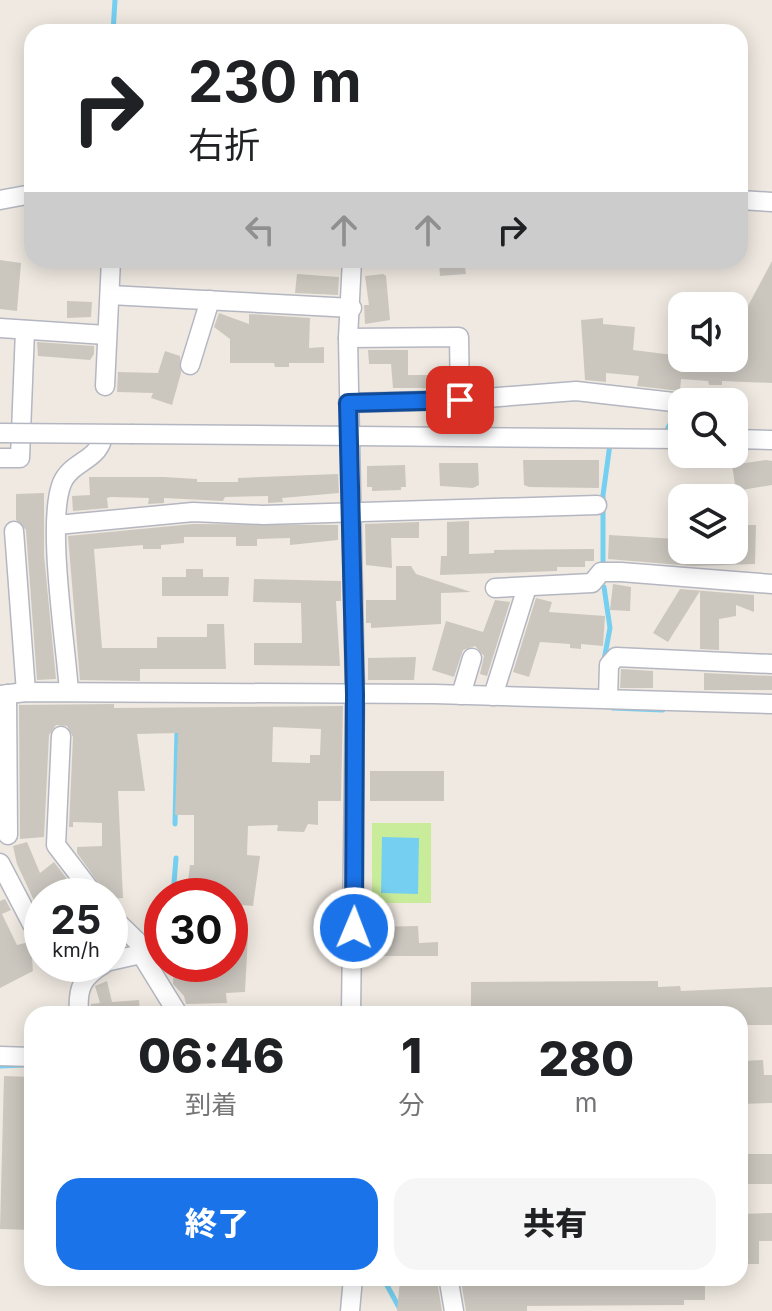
<!DOCTYPE html>
<html lang="ja">
<head>
<meta charset="utf-8">
<style>
	:root { --surface:#fff; --page:#f6f6f6; --text:#202124; --muted:#757577; --accent:#1a73e8 }
	body { margin:0; font-family:Inter,"Noto Sans JP",sans-serif; background:var(--page); color:var(--text); height:100vh; display:flex; flex-direction:column; font-size:30px; white-space:nowrap }
	* { box-sizing:border-box; margin:0 }
	p { font-size:26px; color:var(--muted) }
	.icon { flex:none; width:44px; height:44px; fill:none; stroke:currentColor; stroke-width:2; stroke-linecap:round; stroke-linejoin:round }
	.map { position:relative; flex:1; overflow:hidden }
	.drawer { position:absolute; left:24px; top:1006px; width:724px; height:280px; display:flex; flex-direction:column; background:var(--surface); border-radius:24px; box-shadow:0 4px 20px #0003 }
	.drawer>* { flex:none }
	.hud { position:absolute; left:24px; top:24px; width:724px; height:244px; border-radius:24px; box-shadow:0 4px 20px #0003; background:#fff; color:var(--text); overflow:hidden }
	.tools { position:absolute; left:668px; top:292px; display:grid; gap:16px }
	.tools a { display:grid; place-items:center; width:80px; height:80px; border-radius:16px; background:var(--surface); box-shadow:0 4px 20px #0003; font-size:40px }
	.speed { position:absolute; left:24px; top:878px; display:flex; gap:16px; font-size:40px; font-weight:700; text-align:center }
	.speed>* { display:grid; place-content:center; width:104px; height:104px; border-radius:50%; background:var(--surface); box-shadow:0 4px 20px #0003; line-height:1 }
	.speed small { font-size:20px; font-weight:400 }
	.speed .limit { border:12px solid #d22; background:#fff; color:#111 }
	.pin { position:absolute; display:grid; place-items:center; width:68px; height:68px; color:#fff; margin:-34px; border-radius:16px; box-shadow:0 4px 12px #0006 }
	.me { position:absolute; width:88px; margin:-44px; rotate:1deg; stroke-linejoin:round; filter:drop-shadow(0 0 6px #0008) }
	.turn { display:flex; align-items:center; gap:28px; height:168px; padding:0 32px; font-size:36px }
	.turn .icon { width:104px; height:104px; stroke-width:2.5 }
	.turn b { display:block; font-size:56px; line-height:68px }
	.lanes { display:flex; align-items:center; height:76px; padding:0 32px; background:#0003; justify-content:center; gap:40px; direction:ltr }
	.lanes .off { opacity:.35 }
	.eta { display:flex; justify-content:space-evenly; align-items:center; height:136px; text-align:center }
	.eta b { font-size:48px; font-weight:800; line-height:56px }
	.button { display:flex; gap:16px; margin-top:auto; padding:16px 32px }
	.button a { flex:1; height:92px; border-radius:24px; background:var(--accent); color:#fff; font-size:32px; font-weight:800; line-height:92px; text-align:center }
	.button a+a { background:var(--page); color:var(--text) }
	.map>svg:first-child { display:block }
</style>
</head>
<body>
<div class="map">
<svg width="772" height="1311" viewBox="0 0 772 1311">
	<rect width="100%" height="100%" fill="#efe9e1"/>
	<rect fill="#c9ec9a" x="372" y="823" width="59" height="80"/>
	<polygon fill="#75cff0" points="382,837 419,838 418,894 381,893"/>
	<g fill="none" stroke-linecap="round" stroke-linejoin="round">
		<g stroke="#75cff0" stroke-width="5">
			<polyline points="113,32 115,0"/>
			<polyline points="665,434 677,410"/>
			<polyline points="603,565 603,495 610,444"/>
			<polyline points="604,587 610,628 604,660"/>
			<polyline points="613,708 663,710"/>
			<polyline points="175,824 177,728"/>
			<polyline points="173,896 176,858"/>
			<polyline points="0,1066 23,1065"/>
			<polyline points="383,1278 401,1311"/>
		</g>
	</g>
	<g fill="#cbc7bf" fill-rule="evenodd">
		<polygon points="0,260 21,263 17,311 0,309"/>
		<polygon points="439,260 464,260 466,274 440,276"/>
		<polygon points="772,261 772,383 722,381 722,385 709,385 708,381 681,379 680,391 637,386 639,376 606,373 606,382 585,380 581,320 603,318 603,324 635,327 633,350 697,358 697,362 718,363 721,358 734,358 734,332"/>
		<polygon points="297,274 339,277 338,295 295,293"/>
		<polygon points="383,274 386,276 390,320 365,324 364,305 369,305 365,276"/>
		<polygon points="67,301 92,302 91,317 67,318"/>
		<polygon points="219,313 249,324 249,314 310,318 309,348 324,347 324,363 289,363 289,367 275,367 274,363 230,363 230,339 214,327"/>
		<polygon points="37,342 94,346 94,354 90,360 38,356"/>
		<polygon points="368,350 408,350 408,375 442,375 442,388 393,388 391,364 369,364"/>
		<polygon points="165,351 180,356 181,373 172,405 151,398 153,393 117,392 118,372 158,373"/>
		<polygon points="523,460 599,460 599,488 529,487 524,485"/>
		<polygon points="766,460 772,461 772,485 736,491 732,465"/>
		<polygon points="439,463 478,463 479,485 473,488 440,486"/>
		<polygon points="405,465 406,487 401,487 401,490 372,491 372,487 367,487 367,466"/>
		<polygon points="338,474 339,493 282,498 283,502 268,503 268,496 225,497 223,501 164,498 164,503 148,504 149,498 111,497 107,498 108,508 73,511 72,496 90,495 89,477 164,477 197,479 197,482 238,482 238,478"/>
		<polygon points="44,493 44,555 56,679 37,680 26,530 16,520 16,494"/>
		<polygon points="469,521 469,554 494,553 494,550 594,549 594,561 585,561 585,567 557,567 557,571 440,575 441,556 447,556 447,522"/>
		<polygon points="419,522 419,538 391,538 392,568 366,565 365,524"/>
		<polygon points="193,524 338,525 338,540 290,545 290,538 257,539 257,546 236,546 236,537 184,537 184,543 161,545 161,549 143,549 143,545 94,549 102,648 157,648 157,637 207,637 207,624 224,624 226,669 140,669 140,681 80,680 68,536"/>
		<polygon points="734,525 756,525 755,564 692,566 608,559 609,535 677,539 677,542 682,542 682,550 734,550"/>
		<polygon points="396,566 411,566 416,574 471,592 441,593 441,624 371,628 371,623 366,623 366,600 396,600"/>
		<polygon points="186,569 203,569 203,577 229,577 228,596 162,596 162,577 186,577"/>
		<polygon points="254,579 341,581 341,601 336,601 340,666 254,665 254,643 302,643 301,603 253,602"/>
		<polygon points="613,584 631,587 630,611 610,610"/>
		<polygon points="680,589 754,595 754,612 736,605 736,616 719,619 719,650 700,649 700,591 668,642 653,633"/>
		<polygon points="536,598 552,602 549,612 605,616 603,646 581,644 581,649 570,648 570,644 540,642 529,677 513,672"/>
		<polygon points="495,600 510,602 487,676 480,674 484,656 475,646 463,650 454,677 432,670 446,621 483,632"/>
		<polygon points="416,657 414,680 368,680 368,658"/>
		<polygon points="621,669 653,671 653,688 620,688"/>
		<polygon points="704,673 772,676 772,690 704,690"/>
		<path d="M114,704V708L343,706L341,801H318V825L308,824L304,832L277,831L278,825L248,826L247,855L260,856L253,906L230,904V896H186L190,865H194V815H175L178,733L137,734L145,791H118L123,898L110,899L77,853V847L102,846V823L73,822V827H69L73,737L67,726L56,725L49,735L44,837L20,839L19,705ZM273,727L321,729L320,755H310V763L272,762Z"/>
		<rect x="370" y="771" width="74" height="30"/>
		<polygon points="27,842 40,873 54,862 80,896 42,896 42,902 36,905 17,864 13,846"/>
		<polygon points="5,899 11,910 2,914 17,945 29,942 36,957 32,959 33,971 0,988 0,901"/>
		<polygon points="418,926 419,943 438,942 438,956 364,956 364,927"/>
		<polygon points="248,934 245,992 226,993 227,1003 186,1004 184,996 173,984 174,964 230,964 230,936"/>
		<polygon points="107,981 112,1002 139,1000 140,1014 91,1014 91,1004 100,1003 95,986"/>
		<polygon points="658,981 658,987 680,986 681,991 772,987 772,1025 740,1025 740,1014 471,1014 471,982"/>
		<polygon points="763,1060 764,1075 772,1075 772,1103 740,1104 740,1061"/>
		<polygon points="4,1076 32,1077 25,1140 32,1140 32,1166 25,1166 24,1205 32,1205 32,1230 0,1229"/>
		<rect x="740" y="1154" width="32" height="30"/>
		<polygon points="772,1213 772,1241 759,1241 759,1264 740,1264 740,1214"/>
		<polygon points="504,1278 705,1278 705,1300 684,1300 684,1305 527,1306 527,1311 466,1311 461,1281 504,1282"/>
		<polygon points="400,1280 437,1281 442,1311 397,1311"/>
	</g>
	<g fill="none" stroke-linecap="round" stroke-linejoin="round">
		<g stroke="#b4b7c1" stroke-width="21">
			<g id="minor">
				<polyline points="0,200 32,194"/>
				<polyline points="740,200 772,202"/>
				<polyline points="110,295 352,308"/>
				<polyline points="0,328 106,335"/>
				<polyline points="348,338 459,337 460,400"/>
				<polyline points="190,365 210,300"/>
				<polyline points="105,386 111,260"/>
				<polyline points="348,403 460,400 576,391 682,403"/>
				<polyline points="133,434 682,439"/>
				<polyline points="734,439 772,440"/>
				<polyline points="0,458 20,458 25,330"/>
				<polyline points="57,525 193,512 263,515 597,505"/>
				<polyline points="14,531 26,692"/>
				<polyline points="495,588 592,583 601,572 621,572 772,584"/>
				<path d="M69,692C66,645 46,522 62,483C71,462 96,461 102,440"/>
				<polyline points="7,694 8,835"/>
				<polyline points="0,695 26,692 434,694 772,704"/>
				<polyline points="461,695 472,658"/>
				<polyline points="493,696 527,587"/>
				<polyline points="608,699 609,665 616,657 772,664"/>
				<polyline points="61,736 56,845 95,896"/>
				<polyline points="0,863 32,924 42,935"/>
				<polyline points="110,915 140,944 141,954 178,1014"/>
				<polyline points="110,961 141,954"/>
				<polyline points="68,964 74,971 88,973"/>
				<path d="M79,1014C77,988 82,977 104,964"/>
				<polyline points="351,1014 355,694 348,338 352,260"/>
				<polyline points="0,1056 32,1057"/>
				<polyline points="449,1282 454,1311"/>
				<polyline points="350,1311 353,1278"/>
			</g>
		</g>
		<use href="#minor" stroke="#fff" stroke-width="18"/>
		<g stroke="#b4b7c1" stroke-width="21" stroke-linecap="butt">
			<polyline id="minor-bridge" points="0,433 133,434"/>
		</g>
		<use href="#minor-bridge" stroke="#fff" stroke-width="18"/>
	</g>
	<g fill="none" stroke-linecap="round" stroke-linejoin="round">
		<g stroke="#114b97" stroke-width="20">
			<polyline id="route" points="354,928 355,694 348,403 460,400"/>
		</g>
		<use href="#route" stroke="#1a73e8" stroke-width="14"/>
	</g>
</svg>
<div class="tools">
<a><svg class="icon" aria-label="sound" viewBox="0 0 24 24"><path d="M4 9h4l5-4v14l-5-4H4zM17 9q2 3 0 6"/></svg></a>
<a><svg class="icon" aria-label="search" viewBox="0 0 24 24"><circle cx="10" cy="10" r="6"/><path d="M15 15l6 6"/></svg></a>
<a><svg class="icon" aria-label="layers" viewBox="0 0 24 24"><path d="M12 4l9 5-9 5-9-5zM3 14l9 5 9-5"/></svg></a>
</div>
<div class="speed"><div>25<small>km/h</small></div><div class="limit">30</div></div>
<div class="pin" style="left:460px;top:400px;background:#d93025"><svg class="icon" aria-label="arrive" viewBox="0 0 24 24"><path d="M6 21V4h12l-3 4 3 4H6"/></svg></div>
<svg class="me" style="left:354px;top:928px" viewBox="-20 -20 40 40"><circle r="17" fill="#1a73e8" stroke="#fff" stroke-width="3"/><path d="M0-11L8 9 0 5-8 9z" fill="#fff"/></svg>
<div class="hud">
<div class="turn"><svg class="icon" aria-label="right" viewBox="0 0 24 24"><path d="M7 20v-9h11M14 6l5 5-5 5"/></svg><div><b>230 m</b>右折</div></div>
<div class="lanes"><svg class="icon off" aria-label="left" viewBox="0 0 24 24"><path d="M17 20v-9H6M10 6l-5 5 5 5"/></svg><svg class="icon off" aria-label="ahead" viewBox="0 0 24 24"><path d="M12 20V5M6 11l6-6 6 6"/></svg><svg class="icon off" aria-label="ahead" viewBox="0 0 24 24"><path d="M12 20V5M6 11l6-6 6 6"/></svg><svg class="icon" aria-label="right" viewBox="0 0 24 24"><path d="M7 20v-9h11M14 6l5 5-5 5"/></svg></div>
</div>
<section class="drawer">
<div class="eta">
<div><b>06:46</b><p>到着</p></div>
<div><b>1</b><p>分</p></div>
<div><b>280</b><p>m</p></div>
</div>
<div class="button"><a>終了</a><a>共有</a></div>
</section>
</div>
</body>
</html>
